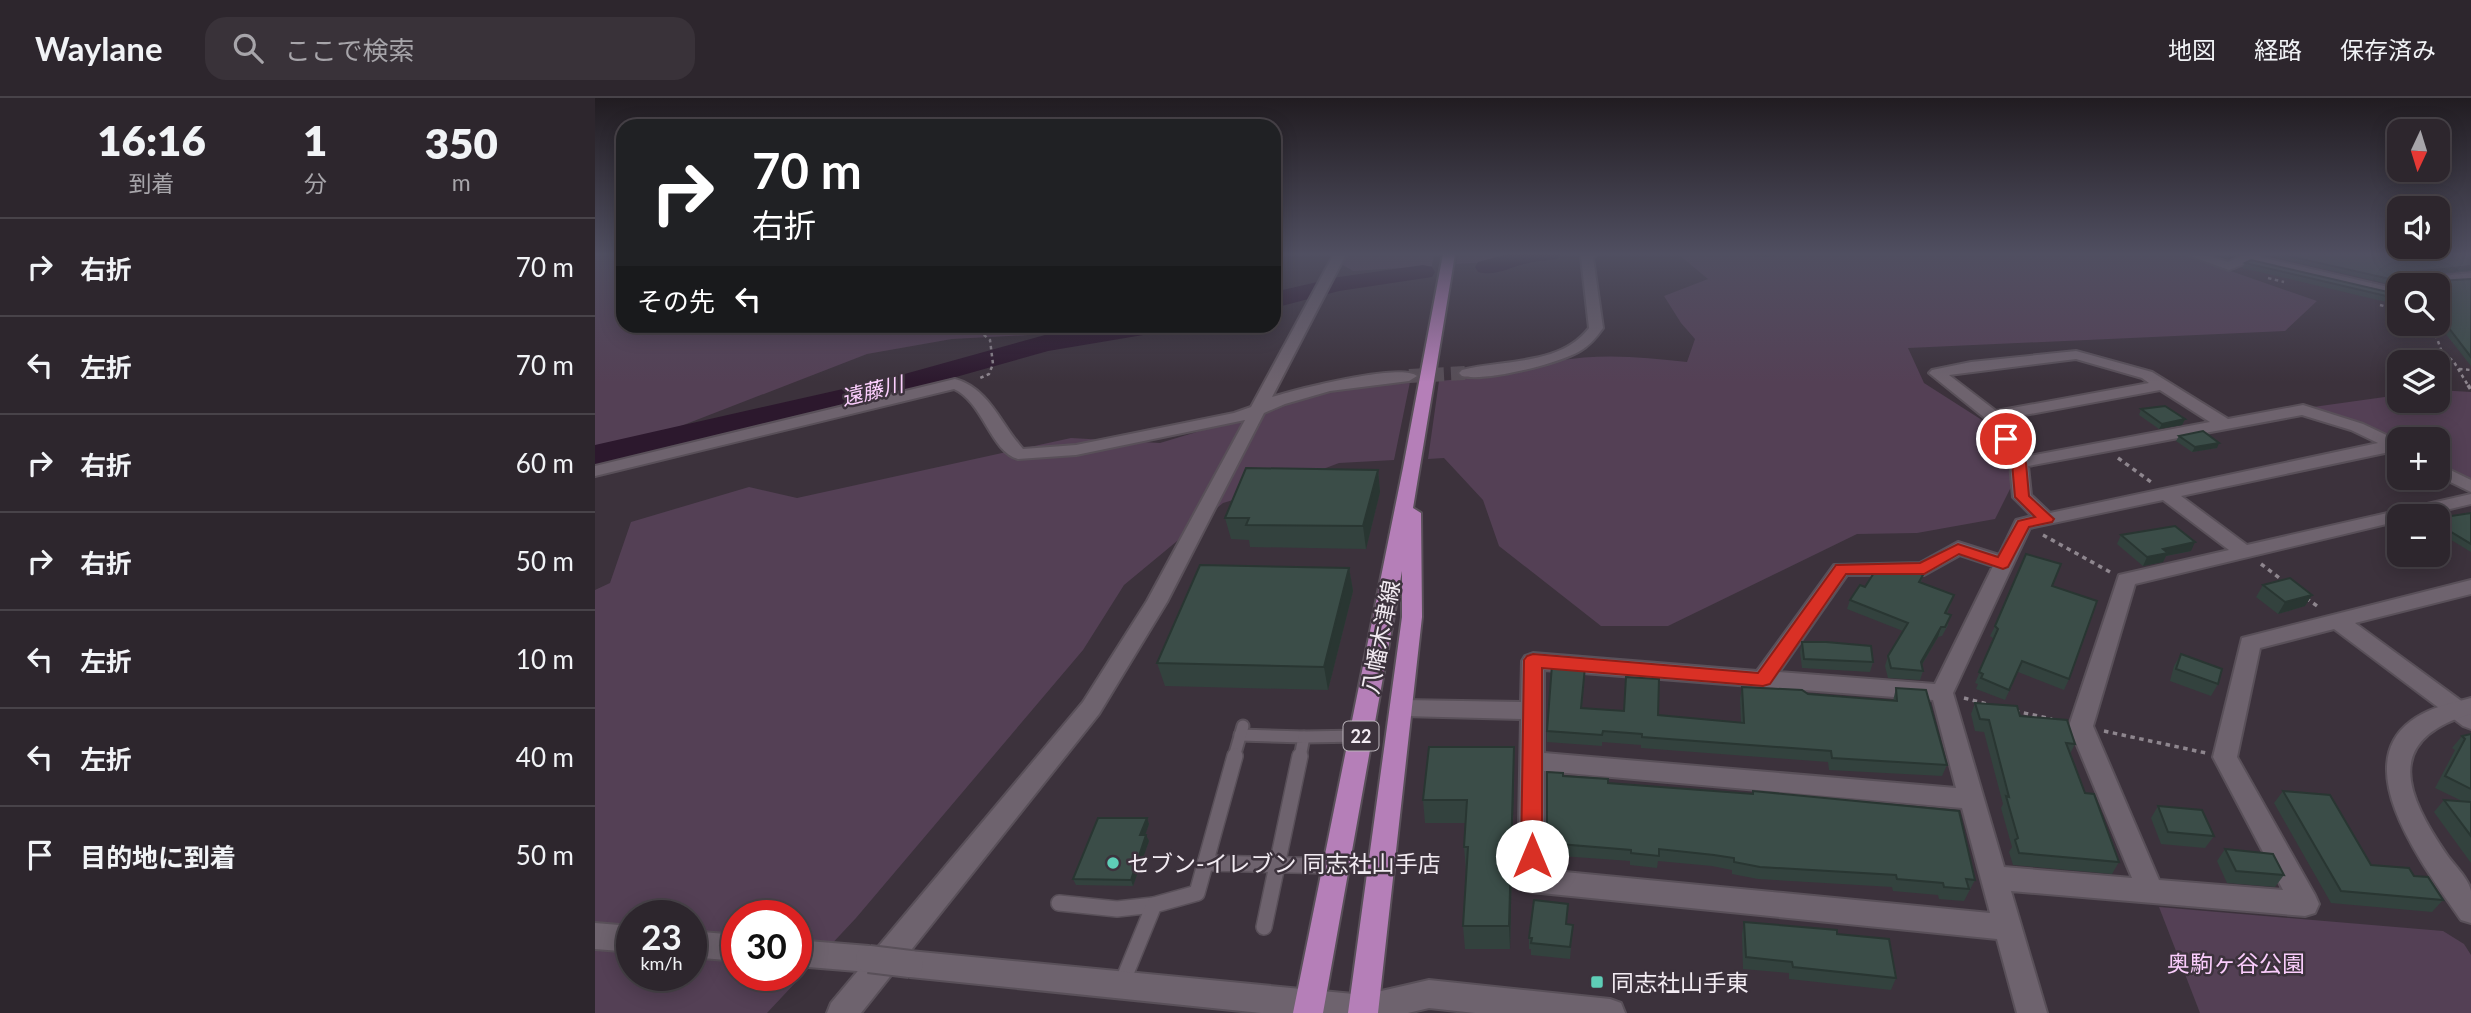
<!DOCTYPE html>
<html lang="ja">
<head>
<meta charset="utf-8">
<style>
	:root { --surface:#2d262d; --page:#393239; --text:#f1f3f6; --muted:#a7a5aa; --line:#484349 }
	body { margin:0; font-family:Lato,"Noto Sans JP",sans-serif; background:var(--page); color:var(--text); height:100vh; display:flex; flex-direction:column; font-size:26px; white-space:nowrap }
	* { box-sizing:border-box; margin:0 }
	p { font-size:23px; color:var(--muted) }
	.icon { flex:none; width:38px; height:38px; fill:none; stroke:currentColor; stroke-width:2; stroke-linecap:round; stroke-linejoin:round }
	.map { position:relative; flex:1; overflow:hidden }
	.panel { display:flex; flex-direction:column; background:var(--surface); width:595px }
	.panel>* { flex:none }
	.top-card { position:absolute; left:21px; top:21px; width:665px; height:214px; border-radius:21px; box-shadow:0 4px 18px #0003,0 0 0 2px var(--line); background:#202124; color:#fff; overflow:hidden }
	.needle { width:46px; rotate:184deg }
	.buttons { position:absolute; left:1792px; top:21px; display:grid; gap:14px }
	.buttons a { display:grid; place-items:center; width:63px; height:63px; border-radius:14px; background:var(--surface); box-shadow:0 4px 18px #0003,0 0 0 2px var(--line); font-size:35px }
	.speed { position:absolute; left:21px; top:802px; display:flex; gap:14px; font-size:35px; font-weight:700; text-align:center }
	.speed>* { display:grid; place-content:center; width:91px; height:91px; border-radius:50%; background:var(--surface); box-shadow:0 4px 18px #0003,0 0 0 2px var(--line); line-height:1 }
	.speed small { font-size:18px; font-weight:400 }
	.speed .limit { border:10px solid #d22; background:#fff; color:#111 }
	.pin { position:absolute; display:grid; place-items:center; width:60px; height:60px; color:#fff; margin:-30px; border:4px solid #fff; border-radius:50%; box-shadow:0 2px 7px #0007 }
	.me { position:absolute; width:77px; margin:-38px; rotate:0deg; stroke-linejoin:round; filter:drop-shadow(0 0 5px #0008) }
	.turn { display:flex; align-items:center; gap:24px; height:147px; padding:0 21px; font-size:32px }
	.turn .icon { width:91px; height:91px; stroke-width:2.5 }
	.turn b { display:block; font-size:49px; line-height:60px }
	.then { display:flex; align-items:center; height:66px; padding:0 21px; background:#0003; gap:14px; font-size:26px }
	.eta { display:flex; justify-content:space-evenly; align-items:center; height:119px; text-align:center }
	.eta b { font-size:42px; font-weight:800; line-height:49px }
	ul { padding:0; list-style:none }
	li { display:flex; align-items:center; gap:21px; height:98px; padding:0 21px; border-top:2px solid var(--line) }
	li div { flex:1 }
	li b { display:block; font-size:26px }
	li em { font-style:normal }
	header { display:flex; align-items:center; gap:42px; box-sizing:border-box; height:98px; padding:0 35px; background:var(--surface); border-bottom:2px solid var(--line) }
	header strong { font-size:33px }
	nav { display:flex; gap:38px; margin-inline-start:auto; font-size:24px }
	.search { width:490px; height:63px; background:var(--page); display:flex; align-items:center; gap:18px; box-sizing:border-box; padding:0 24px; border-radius:21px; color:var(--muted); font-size:26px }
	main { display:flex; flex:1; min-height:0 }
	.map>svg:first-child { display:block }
</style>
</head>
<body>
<header>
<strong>Waylane</strong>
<div class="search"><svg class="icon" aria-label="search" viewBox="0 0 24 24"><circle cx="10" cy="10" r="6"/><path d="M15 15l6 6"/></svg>ここで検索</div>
<nav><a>地図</a><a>経路</a><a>保存済み</a></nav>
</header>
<main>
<section class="panel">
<div class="eta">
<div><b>16:16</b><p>到着</p></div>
<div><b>1</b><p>分</p></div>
<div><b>350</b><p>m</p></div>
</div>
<ul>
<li><svg class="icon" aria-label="right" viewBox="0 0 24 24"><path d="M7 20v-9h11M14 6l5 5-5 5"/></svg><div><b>右折</b></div><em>70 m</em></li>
<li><svg class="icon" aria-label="left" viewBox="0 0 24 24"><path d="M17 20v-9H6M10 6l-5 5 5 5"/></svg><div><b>左折</b></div><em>70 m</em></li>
<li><svg class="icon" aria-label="right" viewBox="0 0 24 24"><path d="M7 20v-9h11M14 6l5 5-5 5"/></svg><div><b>右折</b></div><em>60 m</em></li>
<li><svg class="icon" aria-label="right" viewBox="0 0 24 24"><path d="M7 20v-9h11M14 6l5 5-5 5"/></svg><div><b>右折</b></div><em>50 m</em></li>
<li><svg class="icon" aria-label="left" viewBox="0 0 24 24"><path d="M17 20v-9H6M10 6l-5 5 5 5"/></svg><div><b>左折</b></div><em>10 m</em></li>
<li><svg class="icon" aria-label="left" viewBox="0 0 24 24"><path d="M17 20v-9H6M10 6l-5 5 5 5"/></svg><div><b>左折</b></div><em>40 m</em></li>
<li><svg class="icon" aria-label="arrive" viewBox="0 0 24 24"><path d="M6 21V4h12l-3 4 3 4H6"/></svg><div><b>目的地に到着</b></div><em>50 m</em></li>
</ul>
</section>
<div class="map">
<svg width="1876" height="915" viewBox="0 0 1876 915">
	<rect width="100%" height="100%" fill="#3c323c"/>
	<g fill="#544055" fill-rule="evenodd">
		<polygon points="0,156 28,156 28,228 604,228 561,235 452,236 357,241 272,256 73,333 0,352"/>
		<polygon points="752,156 839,156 837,168 758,173 746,166"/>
		<polygon points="863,156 959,156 943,161 861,166"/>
		<path d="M1083,156H1146L1172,159L1187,156H1587L1722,203L1690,233L1313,250L1329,285L1390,324L1419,383L1400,421L1322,435L1262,436L1073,528H1006L904,448L888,402L849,360L833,361L844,283C884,280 922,269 962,263C1006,255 1048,259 1092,264L1100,241L1086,225L1069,198L1113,181Z"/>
		<path d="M815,284L799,362L744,365L678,390L628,405L529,487L488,552L261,820L172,915H0V492L15,485L36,424L154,389L202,400L476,340L565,345L754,288ZM37,817H96V877H37ZM142,817H201V877H142Z"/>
		<polygon points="1843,292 1876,294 1876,385 1843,366 1843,341 1804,341 1804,344 1776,331 1711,310 1804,297 1804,303 1843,303"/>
		<polygon points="1564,809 1848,833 1869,846 1876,857 1876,915 1605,915"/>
	</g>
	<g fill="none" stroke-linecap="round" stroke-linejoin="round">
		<g fill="#2c182d" fill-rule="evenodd">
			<path d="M913,156H966L962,161C953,163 943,162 934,165C917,168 902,179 883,174L880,169L883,164Z"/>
			<polygon points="828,167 837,169 840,174 837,179 744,193 679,210 679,194 744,179"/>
			<polygon points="508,228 567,228 563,234 554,236 453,253 304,295 0,367 0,347 288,282 450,237"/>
		</g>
		<polyline stroke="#574e57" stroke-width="14" stroke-dasharray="14 7" stroke-linecap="butt" points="814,278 872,275"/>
		<g stroke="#595059" stroke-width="15">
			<g id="service-far1">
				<polyline points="645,637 709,639 705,659"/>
				<polyline points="709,639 766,638"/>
				<polyline points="639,659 648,628"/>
			</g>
		</g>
		<g stroke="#595059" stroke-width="18">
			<g id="service">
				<polyline points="610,765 740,768"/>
				<polyline points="464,805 522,811 559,807"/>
				<polyline points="669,829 705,658"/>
				<polyline points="527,885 559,807 602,795 640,658"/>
			</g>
		</g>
		<g stroke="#595059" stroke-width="4">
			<g id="minor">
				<path d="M739,156H751L677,299C699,292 807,264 822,278L814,283L735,293L690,306L669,315L572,504L504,616L266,915H232L236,905L488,604L552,503L650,322L481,357L423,361C396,354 388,304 359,291L0,378V368L360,281C394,290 406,327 428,351L481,347L639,315L656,309Z"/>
				<path d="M989,156H1003L998,160L1008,230C1001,240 995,247 985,253C963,266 890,284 867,278L864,275L867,272C909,261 965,268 994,230L986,159Z"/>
				<polygon points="1590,156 1607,156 1633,164 1652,156 1667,156 1665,159 1793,189 1807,182 1876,175 1876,183 1804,187 1804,193 1795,197 1654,164 1634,172"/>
				<path d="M1481,253L1557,274L1633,321L1708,307L1768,326L1804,343V352L1586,398L1652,447L1876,396V406L1826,418H1804V423L1540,486L1498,628L1564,782L1688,792L1618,659L1647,540L1876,482V496L1760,525L1876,610V631L1868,628L1739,531L1665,550L1642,659L1720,797L1724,806L1720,815L1710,818L1416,793L1452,915H1422L1402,841L936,794L927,790L923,782L926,621L808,618L800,616L797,610L800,604L808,602L926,604L927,563L930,558L938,555L1162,573L1239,467L1325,465L1363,444L1404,457L1421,422L1437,418L1418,399L1415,365L1391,321L1334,275L1337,272L1376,264ZM1481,261L1547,280L1554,285L1401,313L1354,277ZM1565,292L1615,324L1429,359L1408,321ZM1707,317L1756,332L1783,345L1455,415L1436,397L1433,368ZM1568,402L1634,452L1524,477L1474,628L1537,780L1409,769L1358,595L1435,430ZM1365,457L1398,468L1340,586L1184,574L1252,477H1329ZM949,572L1338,602L1361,690L949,655ZM949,673L1367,710L1395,815L949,772Z"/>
				<polygon points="1843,366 1876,382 1876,394 1843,378"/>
			</g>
		</g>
		<g stroke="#595059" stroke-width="4">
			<g id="tertiary">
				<path d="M1876,600V616C1787,642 1811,697 1852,757C1859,767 1874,781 1876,793C1876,803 1876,815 1876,825L1866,822C1835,776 1751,671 1816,623C1833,610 1856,605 1876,600Z"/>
				<polygon points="0,825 37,828 37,854 0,851"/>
				<polygon points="96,833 142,837 142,863 96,859"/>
				<polygon points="201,842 274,848 284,852 288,861 284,870 274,874 201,868"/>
				<polygon points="315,853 769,897 834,882 1015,901 1026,905 1030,915 880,915 834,910 813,915 666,915 315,879 305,875 301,866 305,857"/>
			</g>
		</g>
		<g stroke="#595059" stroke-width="4">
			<polygon id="primary" points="848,156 860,156 818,410 826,415 827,519 783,915 753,915 807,519 807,473 728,915 698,915 808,370"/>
		</g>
		<g stroke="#8e868e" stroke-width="2.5" stroke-dasharray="3.5 3.5" stroke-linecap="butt">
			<polyline points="1673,180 1689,184"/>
			<polyline points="1785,207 1804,212"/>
			<polyline points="1831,226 1842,240 1846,252 1859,264 1874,289"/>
			<polyline points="378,228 395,242 398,266 394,276 383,281"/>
			<polyline points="1864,271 1876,272"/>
		</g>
		<g stroke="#8e868e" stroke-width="3.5" stroke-dasharray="4.5 4.5" stroke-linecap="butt">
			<polyline points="1873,287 1876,292"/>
			<polyline points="1523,360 1556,384"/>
			<polyline points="1448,437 1515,474"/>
			<polyline points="1666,466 1691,485"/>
			<polyline points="1711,500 1725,510"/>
			<polyline points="1369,600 1392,606"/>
			<polyline points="1420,613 1457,621"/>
			<polyline points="1509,633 1611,655"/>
		</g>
		<use href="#service-far1" stroke="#6e636e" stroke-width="11"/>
		<use href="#service" stroke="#6e636e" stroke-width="15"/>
		<use href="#minor" fill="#6e636e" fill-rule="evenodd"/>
		<use href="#tertiary" fill="#6e636e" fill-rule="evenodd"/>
		<use href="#primary" fill="#b57fb8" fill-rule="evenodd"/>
		<g stroke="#595059" stroke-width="30" stroke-linecap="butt">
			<polyline id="tertiary-bridge" points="274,861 315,866"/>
		</g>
		<use href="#tertiary-bridge" stroke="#6e636e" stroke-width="26"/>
	</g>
	<g fill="#33423e">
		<polygon points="1614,156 1646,156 1633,161"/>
		<polygon points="1668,156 1876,156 1876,173 1807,179 1793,186 1669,157"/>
		<polygon points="1650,165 1797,195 1804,192 1804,207 1647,170"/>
		<polygon points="1876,181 1876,268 1846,230 1851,223 1843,221 1843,187 1808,187 1809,185"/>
		<polygon points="1546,311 1590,321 1587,327 1564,331 1544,317"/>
		<polygon points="1584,338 1622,350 1597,354 1581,343"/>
		<polygon points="783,372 785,394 771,451 655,449 654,442 636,441 630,420"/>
		<polygon points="1876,415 1876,454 1843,434 1843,420"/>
		<polygon points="1526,437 1596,453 1571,458 1568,464 1548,468 1522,446"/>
		<polygon points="754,470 758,493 733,592 570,588 562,565"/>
		<polygon points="1328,477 1326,485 1359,497 1352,516 1353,527 1347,538 1343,539 1327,567 1328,573 1325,582 1293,580 1290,568 1293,558 1308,533 1252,511 1255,502"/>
		<polygon points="1668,487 1717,497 1710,508 1683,516 1661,499"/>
		<polygon points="1457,488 1474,581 1469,592 1423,574 1410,602 1381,591 1383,586 1380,585 1399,541 1395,538 1400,528"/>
		<polygon points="1207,544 1278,564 1275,574 1207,570 1205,554"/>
		<polygon points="1586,556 1623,586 1616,598 1575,583 1579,568"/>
		<polygon points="990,569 987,610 1146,625 1145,601 1147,589 1298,603 1301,590 1352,667 1347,678 1234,672 1233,664 1046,650 1046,647 1007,644 1007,648 952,644 952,633"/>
		<polygon points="1380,605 1425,618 1480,646 1475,656 1490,695 1524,764 1517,776 1418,767 1414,754 1417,749 1406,710 1408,706 1389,634 1380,633 1376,616"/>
		<polygon points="1876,636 1876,765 1839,714 1849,702 1867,703 1840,690 1860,652 1857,650 1867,638"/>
		<polygon points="919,673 915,851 870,851 868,828 872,772 871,772 869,749 871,725 830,725 828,702"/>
		<polygon points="952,674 968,678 1013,685 1157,696 1158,693 1380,782 1369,803 1344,801 1343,797 1298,793 1297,789 1163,781 1137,776 1137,772 1117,768 1063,763 1062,770 1035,767 1035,763 952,757"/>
		<polygon points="1688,693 1776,767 1819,778 1848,802 1837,814 1736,805 1679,705"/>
		<polygon points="1563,708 1619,738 1610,750 1566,746 1556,720"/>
		<polygon points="552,720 554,726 550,737 554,743 538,788 481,787 478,781"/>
		<polygon points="1630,751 1689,777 1680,789 1632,785 1622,763"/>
		<polygon points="1149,824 1242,836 1301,880 1296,892 1194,881 1194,875 1148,871 1147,836"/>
		<polygon points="972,827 978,827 975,861 936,857 936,851 934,851 934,840"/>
	</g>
	<g fill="#293632">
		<polygon points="1637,156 1646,156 1633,161 1635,157"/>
		<polygon points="1876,168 1876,172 1807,179 1793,186 1795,181 1809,175"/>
		<polygon points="1590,321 1587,327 1564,331 1567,326"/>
		<polygon points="1624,345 1622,350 1597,354 1600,349"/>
		<polygon points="783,372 785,394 771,451 768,428"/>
		<polygon points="1600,444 1596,453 1571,458 1568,464 1548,468 1552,459 1568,451"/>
		<polygon points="754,470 758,493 733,592 729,569"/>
		<polygon points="1717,497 1710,508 1683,516 1690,504"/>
		<polygon points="1346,529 1343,539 1323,573 1326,564"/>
		<polygon points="919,649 919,673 915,851 914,828"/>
		<polygon points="552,720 554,726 548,743 545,737"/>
		<polygon points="551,737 554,743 538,788 536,782"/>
	</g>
	<g fill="#3b4d48" stroke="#293632" stroke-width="2">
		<polygon points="1684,156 1876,156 1876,168 1809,175 1795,181"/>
		<polygon points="1656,162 1797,195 1804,192 1804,201 1650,165"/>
		<polygon points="1876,181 1876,259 1850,225 1854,218 1843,215 1843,187 1809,187 1809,185"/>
		<polygon points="1570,308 1590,321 1567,326 1546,311"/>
		<polygon points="1608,333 1624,345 1600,349 1584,338"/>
		<polygon points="651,370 783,372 768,428 651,427 654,420 630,420"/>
		<polygon points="1876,415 1876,446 1843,426 1843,420"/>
		<polygon points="1580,428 1600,444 1568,451 1573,455 1552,459 1526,437"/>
		<polygon points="1431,456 1466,466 1457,488 1502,503 1474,581 1427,563 1414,592 1386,580 1388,576 1384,574 1403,531 1400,528"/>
		<polygon points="605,467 754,470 729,569 562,565"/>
		<polygon points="1282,470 1304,473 1312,470 1328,477 1324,484 1359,497 1350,515 1356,517 1350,529 1346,529 1326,564 1328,573 1296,570 1293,558 1313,525 1255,502 1265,487 1270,489"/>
		<polygon points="1695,480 1717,497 1690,504 1668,487"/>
		<polygon points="1207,544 1231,544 1276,548 1278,564 1209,561"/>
		<polygon points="1586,556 1627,571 1623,586 1581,571"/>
		<polygon points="957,567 990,569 986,610 1029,613 1031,579 1064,581 1063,617 1149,625 1147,589 1207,592 1213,596 1302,603 1301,590 1331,592 1352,667 1237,660 1236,653 1047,639 1047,636 1008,633 1007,637 952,633"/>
		<polygon points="1380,605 1422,608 1425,618 1472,622 1480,646 1471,645 1490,695 1499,696 1524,764 1424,755 1420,742 1423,740 1411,698 1414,699 1394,622 1385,621"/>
		<polygon points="1876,636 1876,691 1850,678 1870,641 1867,638"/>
		<polygon points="834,649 919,649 914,828 868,828 873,749 869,749 872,702 828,702"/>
		<polygon points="952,674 968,675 968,678 1013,681 1013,685 1158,696 1158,693 1364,713 1380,782 1371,781 1374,791 1349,789 1348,785 1302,781 1301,777 1165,769 1139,764 1139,760 1119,757 1064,751 1064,758 1036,755 1036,752 952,745"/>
		<polygon points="1688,693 1735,697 1776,767 1814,770 1819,778 1833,779 1848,802 1746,793"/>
		<polygon points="1849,702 1876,704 1876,738"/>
		<polygon points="1563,708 1607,712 1619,738 1573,734"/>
		<polygon points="503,720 552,720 545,737 551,737 536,782 478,781"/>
		<polygon points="1630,751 1678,756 1689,777 1641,773"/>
		<polygon points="939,802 973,806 971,826 978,827 975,849 936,845 937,840 934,840"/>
		<polygon points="1149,824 1242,832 1242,836 1294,841 1301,880 1198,869 1197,864 1151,859"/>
	</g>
	<linearGradient id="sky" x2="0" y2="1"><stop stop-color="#211c21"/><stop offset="0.55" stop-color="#504f61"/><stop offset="1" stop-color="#504f61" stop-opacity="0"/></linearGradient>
	<rect width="1876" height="284" fill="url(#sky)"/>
	<polygon fill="#d93025" stroke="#8d1f18" stroke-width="2" points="1411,337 1416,339 1431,365 1434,398 1459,421 1457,424 1434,429 1413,469 1408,471 1364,456 1329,476 1251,476 1175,586 1168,588 947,570 947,758 944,765 937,768 929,765 926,758 929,562 932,558 938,556 1163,575 1241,467 1325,465 1363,446 1403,459 1423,423 1440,419 1420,399 1417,365 1404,341"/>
	<g fill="#5eceb7" stroke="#3c323c" stroke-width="2.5">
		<circle cx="518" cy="765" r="7"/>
		<rect x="995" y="877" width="14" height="14" rx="3.5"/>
	</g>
	<g text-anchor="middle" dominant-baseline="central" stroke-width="5" stroke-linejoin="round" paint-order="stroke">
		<rect fill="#3c323c" stroke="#bbb4bb" stroke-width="2" x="748.5" y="623.5" width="35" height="29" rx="5"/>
		<g font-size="18" font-weight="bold" fill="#f2ebf2">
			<text x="766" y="638">22</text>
		</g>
		<g font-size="21" font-style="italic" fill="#fccffe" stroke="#3c323c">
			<text transform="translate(277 292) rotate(-14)">遠藤川</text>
		</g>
		<g font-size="23" fill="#f2ebf2" stroke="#3c323c">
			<text transform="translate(785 539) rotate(-79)">八幡木津線</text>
		</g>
		<g font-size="23" fill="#f2ebf2" stroke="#3c323c" text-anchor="start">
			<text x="532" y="765">セブン-イレブン 同志社山手店</text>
			<text x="1016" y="884">同志社山手東</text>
		</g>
		<g font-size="23" fill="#facdfc" stroke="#3c323c">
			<text x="1641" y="865">奥駒ヶ谷公園</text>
		</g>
	</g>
</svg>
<div class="buttons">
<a><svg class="needle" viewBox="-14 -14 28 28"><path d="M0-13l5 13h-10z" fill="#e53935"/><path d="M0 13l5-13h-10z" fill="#a7a5aa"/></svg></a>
<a><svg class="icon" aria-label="sound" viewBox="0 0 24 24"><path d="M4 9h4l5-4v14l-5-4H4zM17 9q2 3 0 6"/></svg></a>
<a><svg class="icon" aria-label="search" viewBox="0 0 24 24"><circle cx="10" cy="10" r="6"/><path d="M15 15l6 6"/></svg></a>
<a><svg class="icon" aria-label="layers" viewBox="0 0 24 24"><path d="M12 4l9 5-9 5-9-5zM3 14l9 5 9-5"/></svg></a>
<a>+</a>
<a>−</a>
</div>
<div class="speed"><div>23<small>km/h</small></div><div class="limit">30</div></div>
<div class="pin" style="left:1411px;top:341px;background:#d93025"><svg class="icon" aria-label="arrive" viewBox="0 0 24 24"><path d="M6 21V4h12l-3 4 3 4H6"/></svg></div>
<svg class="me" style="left:937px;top:758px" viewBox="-20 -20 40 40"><circle r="19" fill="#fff"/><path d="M0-13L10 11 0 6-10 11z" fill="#d93025"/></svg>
<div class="top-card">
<div class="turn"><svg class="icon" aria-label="right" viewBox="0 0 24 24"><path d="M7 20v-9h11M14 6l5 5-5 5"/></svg><div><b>70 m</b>右折</div></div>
<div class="then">その先<svg class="icon" aria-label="left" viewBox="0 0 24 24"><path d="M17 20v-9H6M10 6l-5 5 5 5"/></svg></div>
</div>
</div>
</main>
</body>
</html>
